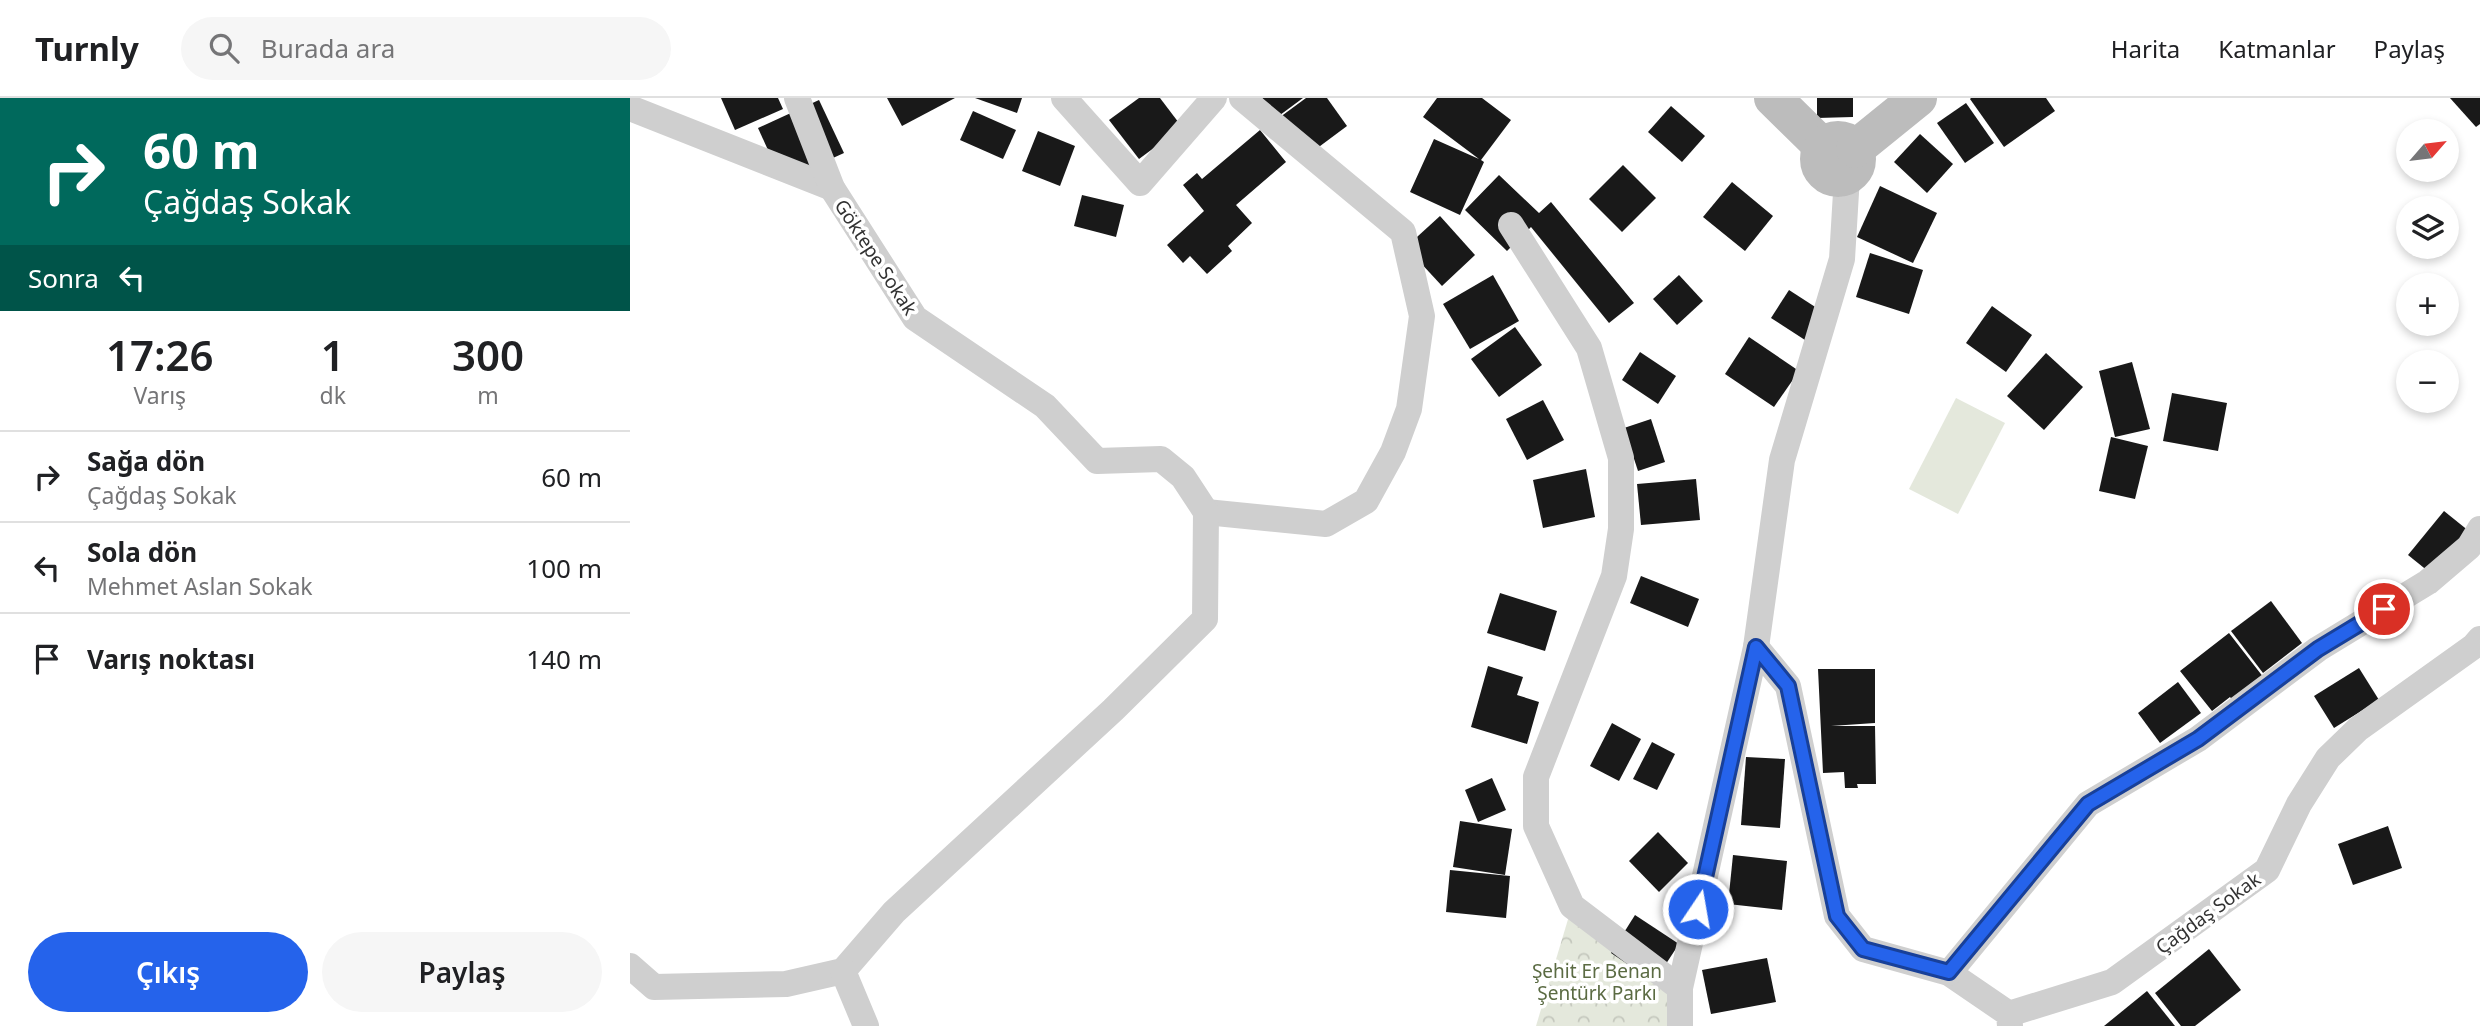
<!DOCTYPE html>
<html lang="tr">
<head>
<meta charset="utf-8">
<style>
	:root { --surface:#fff; --page:#f6f6f6; --text:#202124; --muted:#757577; --line:#e0e0e0; --accent:#2563eb }
	body { margin:0; font-family:"Noto Sans",sans-serif; background:var(--page); color:var(--text); height:100vh; display:flex; flex-direction:column; font-size:26px; white-space:nowrap }
	* { box-sizing:border-box; margin:0 }
	p { font-size:23px; color:var(--muted) }
	.icon { flex:none; width:38px; height:38px; fill:none; stroke:currentColor; stroke-width:2; stroke-linecap:round; stroke-linejoin:round }
	.map { position:relative; flex:1; overflow:hidden }
	.panel { display:flex; flex-direction:column; background:var(--surface); width:630px }
	.panel>* { flex:none }
	.banner { background:#00695c; color:#fff; overflow:hidden }
	.needle { width:46px; rotate:62deg }
	.controls { position:absolute; left:1766px; top:21px; display:grid; gap:14px }
	.controls a { display:grid; place-items:center; width:63px; height:63px; border-radius:50%; background:var(--surface); box-shadow:0 4px 10px #0003; font-size:35px }
	.pin { position:absolute; display:grid; place-items:center; width:60px; height:60px; color:#fff; margin:-30px; border:4px solid #fff; border-radius:50%; box-shadow:0 2px 7px #0007 }
	.me { position:absolute; width:77px; margin:-38px; rotate:12deg; stroke-linejoin:round; filter:drop-shadow(0 0 5px #0008) }
	.turn { display:flex; align-items:center; gap:24px; height:147px; padding:0 28px; font-size:32px }
	.turn .icon { width:91px; height:91px; stroke-width:2.5 }
	.turn b { display:block; font-size:49px; line-height:60px }
	.then { display:flex; align-items:center; height:66px; padding:0 28px; background:#0003; gap:14px; font-size:26px }
	.eta { display:flex; justify-content:space-evenly; align-items:center; height:119px; text-align:center }
	.eta b { font-size:42px; font-weight:600; line-height:49px }
	.cta { display:flex; gap:14px; margin-top:auto; padding:14px 28px }
	.cta a { flex:1; height:80px; border-radius:42px; background:var(--accent); color:#fff; font-size:28px; font-weight:600; line-height:80px; text-align:center }
	.cta a+a { background:var(--page); color:var(--text) }
	ul { padding:0; list-style:none }
	li { display:flex; align-items:center; gap:21px; height:91px; padding:0 28px; border-top:2px solid var(--line) }
	li div { flex:1 }
	li b { display:block; font-size:26px }
	li em { font-style:normal }
	header { display:flex; align-items:center; gap:42px; box-sizing:border-box; height:98px; padding:0 35px; background:var(--surface); border-bottom:2px solid var(--line) }
	header strong { font-size:33px }
	nav { display:flex; gap:38px; margin-inline-start:auto; font-size:24px }
	.search { width:490px; height:63px; background:var(--page); display:flex; align-items:center; gap:18px; box-sizing:border-box; padding:0 24px; border-radius:38px; color:var(--muted); font-size:26px }
	main { display:flex; flex:1; min-height:0 }
	.map>svg:first-child { display:block }
</style>
</head>
<body>
<header>
<strong>Turnly</strong>
<div class="search"><svg class="icon" aria-label="search" viewBox="0 0 24 24"><circle cx="10" cy="10" r="6"/><path d="M15 15l6 6"/></svg>Burada ara</div>
<nav><a>Harita</a><a>Katmanlar</a><a>Paylaş</a></nav>
</header>
<main>
<section class="panel">
<div class="banner">
<div class="turn"><svg class="icon" aria-label="right" viewBox="0 0 24 24"><path d="M7 20v-9h11M14 6l5 5-5 5"/></svg><div><b>60 m</b>Çağdaş Sokak</div></div>
<div class="then">Sonra<svg class="icon" aria-label="left" viewBox="0 0 24 24"><path d="M17 20v-9H6M10 6l-5 5 5 5"/></svg></div>
</div>
<div class="eta">
<div><b>17:26</b><p>Varış</p></div>
<div><b>1</b><p>dk</p></div>
<div><b>300</b><p>m</p></div>
</div>
<ul>
<li><svg class="icon" aria-label="right" viewBox="0 0 24 24"><path d="M7 20v-9h11M14 6l5 5-5 5"/></svg><div><b>Sağa dön</b><p>Çağdaş Sokak</p></div><em>60 m</em></li>
<li><svg class="icon" aria-label="left" viewBox="0 0 24 24"><path d="M17 20v-9H6M10 6l-5 5 5 5"/></svg><div><b>Sola dön</b><p>Mehmet Aslan Sokak</p></div><em>100 m</em></li>
<li><svg class="icon" aria-label="arrive" viewBox="0 0 24 24"><path d="M6 21V4h12l-3 4 3 4H6"/></svg><div><b>Varış noktası</b></div><em>140 m</em></li>
</ul>
<div class="cta"><a>Çıkış</a><a>Paylaş</a></div>
</section>
<div class="map">
<svg width="1850" height="928" viewBox="0 0 1850 928">
	<defs>
		<pattern id="park-crowns" width="20" height="18" patternUnits="userSpaceOnUse" patternTransform="scale(1.75)"><rect width="20" height="18" fill="#e4e8dc"/><path d="M2 6a3 3 0 1 1 6 0M12 15a3 3 0 1 1 6 0" fill="none" stroke="#c4c7bd"/></pattern>
	</defs>
	<rect width="100%" height="100%" fill="#fff"/>
	<polygon fill="url(#park-crowns)" points="942,808 1050,890 1050,928 906,928"/>
	<polygon fill="#e4e8dc" points="1326,300 1375,325 1328,416 1279,391"/>
	<g fill="#191919">
		<polygon points="91,0 148,0 153,11 105,32"/>
		<polygon points="257,0 325,0 272,28"/>
		<polygon points="345,0 392,0 387,15"/>
		<polygon points="509,0 530,0 552,29 509,61 479,22"/>
		<polygon points="632,0 673,0 646,20"/>
		<polygon points="676,0 697,0 717,28 670,63 642,25"/>
		<polygon points="807,0 852,0 881,22 851,62 854,64 830,117 780,94 804,41 849,61 793,19"/>
		<polygon points="1187,0 1223,0 1223,19 1187,20"/>
		<polygon points="1341,0 1416,0 1425,13 1374,49 1340,1"/>
		<polygon points="1820,0 1850,0 1850,26 1846,29"/>
		<polygon points="189,2 214,55 152,83 128,30"/>
		<polygon points="1336,5 1364,45 1335,65 1307,25"/>
		<polygon points="1041,8 1075,38 1052,64 1018,34"/>
		<polygon points="343,13 386,32 373,61 330,42"/>
		<polygon points="630,32 656,64 606,107 622,125 598,148 602,153 577,176 560,158 553,165 537,147 574,113 553,87 567,75 572,81"/>
		<polygon points="408,33 445,48 430,88 392,73"/>
		<polygon points="1290,36 1323,66 1297,95 1264,64"/>
		<polygon points="993,67 1026,100 992,134 959,101"/>
		<polygon points="869,77 909,115 921,104 1004,205 979,225 901,129 877,153 835,112"/>
		<polygon points="1102,84 1143,118 1115,153 1073,119"/>
		<polygon points="1250,88 1307,115 1283,165 1227,139"/>
		<polygon points="452,97 494,107 486,139 444,128"/>
		<polygon points="810,118 845,157 812,188 776,149"/>
		<polygon points="1240,155 1293,172 1279,216 1226,199"/>
		<polygon points="863,177 889,223 840,251 813,206"/>
		<polygon points="1049,177 1073,203 1047,227 1023,201"/>
		<polygon points="1159,192 1193,214 1175,242 1141,220"/>
		<polygon points="1362,208 1402,237 1376,274 1336,245"/>
		<polygon points="885,229 912,267 869,299 841,261"/>
		<polygon points="1119,239 1169,273 1144,309 1095,276"/>
		<polygon points="1010,254 1046,278 1028,306 992,282"/>
		<polygon points="1416,255 1453,289 1414,332 1377,298"/>
		<polygon points="1502,264 1520,331 1485,339 1469,273"/>
		<polygon points="1542,295 1597,305 1588,353 1533,343"/>
		<polygon points="913,302 934,342 897,362 876,321"/>
		<polygon points="1021,321 1035,364 1008,373 994,330"/>
		<polygon points="1481,339 1518,348 1505,401 1469,393"/>
		<polygon points="956,371 965,419 913,430 903,382"/>
		<polygon points="1066,381 1070,422 1011,427 1007,386"/>
		<polygon points="1814,413 1850,442 1814,486 1778,457"/>
		<polygon points="1011,478 1069,501 1058,529 1000,505"/>
		<polygon points="870,495 927,513 915,553 857,535"/>
		<polygon points="1641,503 1672,545 1633,575 1601,533"/>
		<polygon points="1599,535 1634,580 1604,604 1600,599 1582,613 1550,573"/>
		<polygon points="858,568 893,579 887,597 909,604 897,646 841,629"/>
		<polygon points="1729,570 1749,602 1704,630 1684,598"/>
		<polygon points="1188,571 1245,571 1245,625 1201,628 1245,628 1246,686 1227,686 1228,690 1215,690 1214,674 1193,675"/>
		<polygon points="1548,584 1571,615 1530,645 1508,615"/>
		<polygon points="982,625 1011,641 989,683 960,668"/>
		<polygon points="1022,644 1045,656 1027,692 1003,681"/>
		<polygon points="1116,659 1155,661 1150,730 1111,727"/>
		<polygon points="862,680 876,712 848,724 835,692"/>
		<polygon points="830,723 882,731 875,777 823,769"/>
		<polygon points="1758,728 1772,770 1723,787 1708,746"/>
		<polygon points="1028,734 1058,765 1029,794 999,763"/>
		<polygon points="1103,757 1157,763 1152,812 1098,806"/>
		<polygon points="820,772 880,778 876,820 816,814"/>
		<polygon points="1005,817 1049,846 1024,884 981,855"/>
		<polygon points="1579,851 1611,892 1565,928 1551,928 1525,895"/>
		<polygon points="1137,860 1146,904 1081,916 1072,872"/>
		<polygon points="1517,893 1545,928 1474,928"/>
	</g>
	<g fill="none" stroke-linecap="round" stroke-linejoin="round">
		<g stroke="#cfcfcf" stroke-width="26">
			<polyline points="434,0 510,85 584,0"/>
			<polyline points="0,10 202,90"/>
			<polyline points="881,127 959,250 991,360 991,431 984,478 906,679 906,728 942,808 1050,890"/>
			<polyline points="576,414 696,426 736,403 763,354 779,311 792,218 773,134 612,0"/>
			<polyline points="1126,549 1158,588 1207,818 1233,851 1319,875 1379,916 1380,928"/>
			<polyline points="0,868 24,889 156,886 213,873 264,814 483,612 575,521 576,414 553,379 531,361 467,363 415,308 285,220 202,90 167,0"/>
			<polyline points="213,873 236,928"/>
			<polyline points="1319,875 1458,706 1568,641 1688,551 1798,484 1839,449 1850,431"/>
			<polyline points="1379,916 1482,884 1637,772 1669,706 1698,660 1728,631 1844,548 1850,541"/>
			<polyline points="1050,928 1050,890 1126,549 1152,362 1212,161 1217,78"/>
		</g>
		<g stroke="#bcbcbc" stroke-width="38">
			<polyline points="1143,0 1193,49"/>
			<circle cx="1208" cy="61" r="19"/>
			<polyline points="1225,51 1288,0"/>
		</g>
	</g>
	<g fill="none" stroke-linecap="round" stroke-linejoin="round">
		<g stroke="#184099" stroke-width="18">
			<polyline id="route" points="1068,811 1126,549 1158,588 1207,818 1233,851 1319,874 1458,706 1568,641 1688,551 1754,511"/>
		</g>
		<use href="#route" stroke="#2563eb" stroke-width="12"/>
	</g>
	<g text-anchor="middle" dominant-baseline="central" stroke-width="7" stroke-linejoin="round" paint-order="stroke">
		<g font-size="19" fill="#323232" stroke="#fff">
			<text transform="translate(246 159) rotate(57)">Göktepe Sokak</text>
			<text transform="translate(1578 815) rotate(-36)">Çağdaş Sokak</text>
		</g>
		<g font-size="19" fill="#5b6b43" stroke="#fff">
			<text x="967" y="873">Şehit Er Benan<tspan x="967" dy="22">Şentürk Parkı</tspan></text>
		</g>
	</g>
</svg>
<div class="controls">
<a><svg class="needle" viewBox="-14 -14 28 28"><path d="M0-13l5 13h-10z" fill="#e53935"/><path d="M0 13l5-13h-10z" fill="#757577"/></svg></a>
<a><svg class="icon" aria-label="layers" viewBox="0 0 24 24"><path d="M12 4l9 5-9 5-9-5zM3 14l9 5 9-5"/></svg></a>
<a>+</a>
<a>−</a>
</div>
<div class="pin" style="left:1754px;top:511px;background:#d93025"><svg class="icon" aria-label="arrive" viewBox="0 0 24 24"><path d="M6 21V4h12l-3 4 3 4H6"/></svg></div>
<svg class="me" style="left:1068px;top:811px" viewBox="-20 -20 40 40"><circle r="17" fill="#2563eb" stroke="#fff" stroke-width="3"/><path d="M0-11L8 9 0 5-8 9z" fill="#fff"/></svg>
</div>
</main>
</body>
</html>
